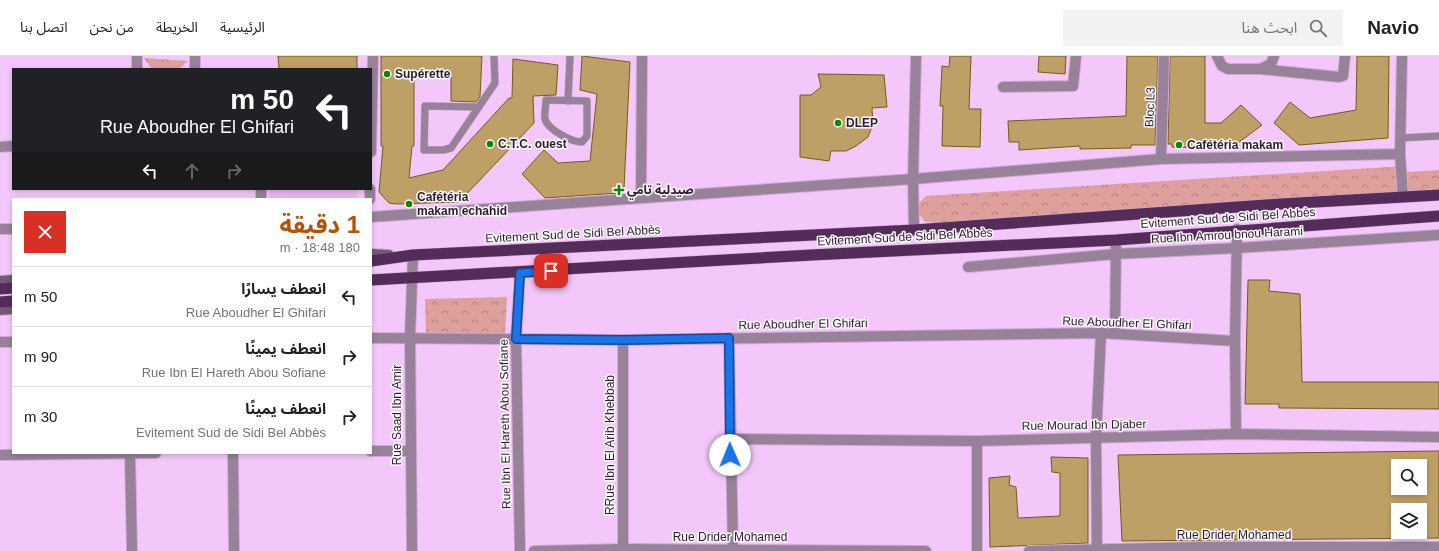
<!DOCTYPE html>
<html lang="ar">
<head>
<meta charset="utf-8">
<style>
	:root { --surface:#fff; --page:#f2f2f2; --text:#202124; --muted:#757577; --line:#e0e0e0; --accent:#b45309 }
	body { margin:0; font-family:Arial,"Noto Sans Arabic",sans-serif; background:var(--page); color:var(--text); direction:rtl; height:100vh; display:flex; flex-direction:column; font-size:15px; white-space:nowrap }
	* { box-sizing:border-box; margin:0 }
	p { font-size:13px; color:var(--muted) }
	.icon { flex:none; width:22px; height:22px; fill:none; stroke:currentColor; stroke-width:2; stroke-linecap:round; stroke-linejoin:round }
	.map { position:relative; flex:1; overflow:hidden; direction:ltr }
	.panel { position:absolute; left:12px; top:142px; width:360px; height:256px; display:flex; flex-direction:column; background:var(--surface); border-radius:0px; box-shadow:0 2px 6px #0003; direction:rtl }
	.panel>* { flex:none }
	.top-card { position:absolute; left:12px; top:12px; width:360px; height:122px; border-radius:0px; box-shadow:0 2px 6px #0003; direction:rtl; background:#202124; color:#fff; overflow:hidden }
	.fabs { position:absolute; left:1391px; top:403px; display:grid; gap:8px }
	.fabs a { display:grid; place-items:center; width:36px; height:36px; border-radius:0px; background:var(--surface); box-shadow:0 2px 6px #0003; font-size:20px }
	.pin { position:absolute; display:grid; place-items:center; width:34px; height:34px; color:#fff; margin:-17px; border-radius:8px; box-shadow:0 2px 6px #0006 }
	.me { position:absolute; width:44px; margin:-22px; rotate:359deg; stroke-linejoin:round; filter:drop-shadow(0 0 3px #0008) }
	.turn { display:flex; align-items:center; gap:14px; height:84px; padding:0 12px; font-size:18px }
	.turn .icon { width:52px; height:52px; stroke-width:2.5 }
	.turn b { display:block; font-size:28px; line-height:34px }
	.lanes { display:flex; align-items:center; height:38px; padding:0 12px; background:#0003; justify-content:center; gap:20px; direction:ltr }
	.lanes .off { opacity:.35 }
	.round { display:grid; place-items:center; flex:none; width:42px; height:42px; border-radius:0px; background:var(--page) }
	.summary { display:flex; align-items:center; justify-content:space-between; height:68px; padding:0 12px }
	h1 { font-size:24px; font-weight:700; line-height:30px; color:var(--accent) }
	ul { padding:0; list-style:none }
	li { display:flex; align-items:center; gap:12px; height:60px; padding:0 12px; border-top:1px solid var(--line) }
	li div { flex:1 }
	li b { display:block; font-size:15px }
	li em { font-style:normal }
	header { display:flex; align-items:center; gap:24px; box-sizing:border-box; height:56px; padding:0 20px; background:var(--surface); border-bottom:1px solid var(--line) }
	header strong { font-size:19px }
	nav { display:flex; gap:22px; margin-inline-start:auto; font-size:14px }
	.search { width:280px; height:36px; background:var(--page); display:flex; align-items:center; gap:10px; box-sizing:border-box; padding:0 14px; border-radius:0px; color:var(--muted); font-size:15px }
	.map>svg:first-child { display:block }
</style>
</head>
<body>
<header>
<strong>Navio</strong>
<div class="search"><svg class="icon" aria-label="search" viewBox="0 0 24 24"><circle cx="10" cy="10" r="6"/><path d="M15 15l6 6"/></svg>ابحث هنا</div>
<nav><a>الرئيسية</a><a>الخريطة</a><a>من نحن</a><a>اتصل بنا</a></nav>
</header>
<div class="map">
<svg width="1439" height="495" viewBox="0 0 1439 495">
	<defs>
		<pattern id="forest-crowns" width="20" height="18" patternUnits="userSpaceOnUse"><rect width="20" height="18" fill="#dea09d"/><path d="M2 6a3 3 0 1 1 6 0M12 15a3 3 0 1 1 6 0" fill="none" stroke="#b48280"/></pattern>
	</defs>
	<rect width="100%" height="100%" fill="#f4c7fb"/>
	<polygon fill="#ebb9f2" points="269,133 358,133 357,143 269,143"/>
	<g fill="url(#forest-crowns)">
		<polygon points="144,2 188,5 179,13 152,13"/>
		<polygon points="1405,110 1407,116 1439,114 1439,133 935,167 924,165 919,158 918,148 926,140"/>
		<polygon points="507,241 505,281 426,280 425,243"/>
	</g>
	<g fill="#be9f65" stroke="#76591d" fill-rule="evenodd">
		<polygon points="278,0 357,0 357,13 279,13"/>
		<polygon points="381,0 482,0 480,41 476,46 451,45 451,21 414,19 414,90 412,90 409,122 443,114 509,42 512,42 513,3 558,9 556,39 533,40 534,67 459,146 396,148 389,147 379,136 383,90 381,90"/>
		<polygon points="582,0 630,6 624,133 619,137 545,142 522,118 544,94 558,107 590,105 597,38 580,34"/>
		<polygon points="950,0 971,0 969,53 981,53 980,91 942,90 943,50 940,50 942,10 949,11"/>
		<polygon points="1039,0 1066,0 1065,18 1038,16"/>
		<polygon points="1127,0 1158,0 1155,89 1131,89 1131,92 1080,93 1080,90 1019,94 1019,86 1009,86 1008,65 1126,60"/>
		<polygon points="1170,0 1205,0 1205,67 1221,67 1241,49 1262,69 1230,93 1172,91 1172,88 1168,88"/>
		<polygon points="1357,0 1389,0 1388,82 1299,89 1274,67 1290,46 1310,62 1356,54"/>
		<polygon points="818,18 884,19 887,51 872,52 873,68 868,81 856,90 846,95 831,95 829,105 800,101 800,39 811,39 821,31"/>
		<polygon points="1248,224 1270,224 1269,235 1300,238 1302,326 1439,326 1439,353 1279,352 1279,348 1245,348"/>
		<path d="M1439,395V482L1122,485L1118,399ZM1398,410H1420V432H1398ZM1398,454H1420V476H1398Z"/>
		<polygon points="1051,401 1088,402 1088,487 990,491 989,422 1010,420 1009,429 1016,431 1018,462 1060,460 1060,417 1052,416"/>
	</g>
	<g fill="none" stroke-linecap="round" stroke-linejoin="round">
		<g stroke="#d0a8d6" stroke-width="8">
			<g id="service">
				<path d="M546,44L587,45V80L582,86C572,86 548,74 545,63C544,58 546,50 546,44Z"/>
				<polyline points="568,45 570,0"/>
				<polyline points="479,51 425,50 424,94 443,94 451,92 495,27 494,0"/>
				<polyline points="1400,82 1439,80"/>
			</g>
		</g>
		<g stroke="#d0a8d6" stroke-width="12">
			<g id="minor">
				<polyline points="1217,0 1222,10 1228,13 1260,13 1339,21 1343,20 1345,0"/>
				<polyline points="137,13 137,0"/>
				<polyline points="195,13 195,0"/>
				<polyline points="1260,13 1271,8 1274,0"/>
				<polyline points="1003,31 1073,30 1076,0"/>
				<polyline points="0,91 13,90"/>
				<polyline points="371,96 373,0"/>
				<polyline points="1400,98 1403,141"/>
				<polyline points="1161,103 1164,0"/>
				<polyline points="261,133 261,143"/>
				<polyline points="641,141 642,0"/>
				<polyline points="370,143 370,133"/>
				<polyline points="371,161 913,123 1161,103 1400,98 1402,0"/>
				<polyline points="0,173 13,173"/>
				<polyline points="914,174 913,123 916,0"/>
				<polyline points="968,211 1116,198 1237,192 1439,179"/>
				<polyline points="520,217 516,283 520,495"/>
				<polyline points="1115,278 1116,184"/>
				<polyline points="371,282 623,284 1101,277 1235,285"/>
				<polyline points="729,282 733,495"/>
				<polyline points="623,284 623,493"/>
				<polyline points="0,286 13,286"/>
				<polyline points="1236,378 1235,285 1237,173"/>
				<polyline points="730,383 977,385 1236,378 1439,381"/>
				<polyline points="371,395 410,395"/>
				<polyline points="233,397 234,495"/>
				<polyline points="130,398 132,495"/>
				<polyline points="0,399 156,397"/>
				<polyline points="1097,494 1096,382 1101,277"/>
				<polyline points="412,495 410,281 413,199"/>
				<polyline points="977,495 977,385"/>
			</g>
		</g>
		<g stroke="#d0a8d6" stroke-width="12">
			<g id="tertiary">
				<polyline points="534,495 623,493 926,495"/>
				<polyline points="1029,495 1199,491 1439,491"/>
			</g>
		</g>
		<g stroke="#d0a8d6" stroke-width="12">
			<g id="secondary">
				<polyline points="371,198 389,199"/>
				<polyline points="0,225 13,224"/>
				<polyline points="0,254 13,253"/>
			</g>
		</g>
		<g stroke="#d0a8d6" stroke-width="12">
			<g id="trunk">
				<polyline points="371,205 413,199 914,174 1280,148 1439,139"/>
				<polyline points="371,224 812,199 1116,184 1439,160"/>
				<polyline points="0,233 13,232"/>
				<polyline points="0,246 13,245"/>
			</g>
		</g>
		<use href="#service" stroke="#97829a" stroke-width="7"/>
		<use href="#minor" stroke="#97829a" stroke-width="10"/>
		<use href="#tertiary" stroke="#97829a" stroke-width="10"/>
		<use href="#secondary" stroke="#76587a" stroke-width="10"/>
		<use href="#trunk" stroke="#542c5a" stroke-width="11"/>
	</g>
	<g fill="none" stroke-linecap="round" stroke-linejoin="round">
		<g stroke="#114b97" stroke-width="10">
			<polyline id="route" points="551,215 520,217 516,283 623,284 729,282 730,399"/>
		</g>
		<use href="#route" stroke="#1a73e8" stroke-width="7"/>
	</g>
	<g fill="#0c8500" stroke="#fdf9fe" stroke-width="1.5">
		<circle cx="387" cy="18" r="4"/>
		<circle cx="838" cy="67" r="4"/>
		<circle cx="490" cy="88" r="4"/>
		<circle cx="1179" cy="89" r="4"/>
		<path d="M617 128h4v4h4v4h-4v4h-4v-4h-4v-4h4z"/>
		<circle cx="409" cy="148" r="4"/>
	</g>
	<g text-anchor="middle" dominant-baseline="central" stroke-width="3" stroke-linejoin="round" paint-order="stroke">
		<g font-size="12" font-weight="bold" fill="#2c1b2e" stroke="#fdf9fe" text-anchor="start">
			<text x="395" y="18">Supérette</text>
			<text x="846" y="67">DLEP</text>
			<text x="498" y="88">C.T.C. ouest</text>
			<text x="1187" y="89">Cafétéria makam</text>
			<text x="627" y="134">صيدلية تامي</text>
			<text x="417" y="141">Cafétéria<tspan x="417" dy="14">makam echahid</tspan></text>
		</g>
		<g font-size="12" fill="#2c1b2e" stroke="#fdf9fe">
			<text transform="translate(1150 51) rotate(-88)">Bloc L3</text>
			<text transform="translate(1228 162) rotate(-4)">Evitement Sud de Sidi Bel Abbès</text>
			<text transform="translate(573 178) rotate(-3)">Evitement Sud de Sidi Bel Abbès</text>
			<text transform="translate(1227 179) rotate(-3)">Rue Ibn Amrou bnou Harami</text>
			<text transform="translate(905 181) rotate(-3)">Evitement Sud de Sidi Bel Abbès</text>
			<text transform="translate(1127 267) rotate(2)">Rue Aboudher El Ghifari</text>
			<text transform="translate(803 268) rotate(-1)">Rue Aboudher El Ghifari</text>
			<text transform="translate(397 359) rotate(-90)">Rue Saad Ibn Amir</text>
			<text transform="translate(505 368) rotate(-91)">Rue Ibn El Hareth Abou Sofiane</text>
			<text transform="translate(1084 369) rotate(-1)">Rue Mourad Ibn Djaber</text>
			<text transform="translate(610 389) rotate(-90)">RRue Ibn El Arib Khebbab</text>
			<text x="1234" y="479">Rue Drider Mohamed</text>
			<text x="730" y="481">Rue Drider Mohamed</text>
		</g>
	</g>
</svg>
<div class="fabs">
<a><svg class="icon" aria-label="search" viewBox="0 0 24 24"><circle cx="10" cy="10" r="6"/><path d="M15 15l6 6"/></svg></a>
<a><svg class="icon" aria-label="layers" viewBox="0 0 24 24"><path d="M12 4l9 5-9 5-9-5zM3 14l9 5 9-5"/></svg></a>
</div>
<div class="pin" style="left:551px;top:215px;background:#d93025"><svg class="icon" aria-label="arrive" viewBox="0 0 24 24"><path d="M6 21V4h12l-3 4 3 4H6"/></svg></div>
<svg class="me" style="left:730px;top:399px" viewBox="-20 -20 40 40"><circle r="19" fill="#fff"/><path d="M0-13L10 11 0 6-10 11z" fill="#1a73e8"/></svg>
<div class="top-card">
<div class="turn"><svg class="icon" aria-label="left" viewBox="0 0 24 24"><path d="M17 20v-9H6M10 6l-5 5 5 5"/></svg><div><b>50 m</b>Rue Aboudher El Ghifari</div></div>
<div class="lanes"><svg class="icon" aria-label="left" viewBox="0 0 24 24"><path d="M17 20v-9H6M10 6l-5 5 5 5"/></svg><svg class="icon off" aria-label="ahead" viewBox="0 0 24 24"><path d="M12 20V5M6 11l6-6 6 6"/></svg><svg class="icon off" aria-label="right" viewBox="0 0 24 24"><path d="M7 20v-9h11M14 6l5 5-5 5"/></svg></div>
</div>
<section class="panel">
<div class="summary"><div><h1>1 دقيقة</h1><p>180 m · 18:48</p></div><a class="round" style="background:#d93025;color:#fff"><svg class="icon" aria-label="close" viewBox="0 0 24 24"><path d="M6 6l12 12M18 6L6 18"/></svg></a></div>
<ul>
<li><svg class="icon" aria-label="left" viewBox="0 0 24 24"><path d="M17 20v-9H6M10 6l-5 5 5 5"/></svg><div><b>انعطف يسارًا</b><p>Rue Aboudher El Ghifari</p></div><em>50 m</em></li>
<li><svg class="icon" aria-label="right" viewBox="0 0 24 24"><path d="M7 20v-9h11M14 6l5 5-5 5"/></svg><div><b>انعطف يمينًا</b><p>Rue Ibn El Hareth Abou Sofiane</p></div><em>90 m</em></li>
<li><svg class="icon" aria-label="right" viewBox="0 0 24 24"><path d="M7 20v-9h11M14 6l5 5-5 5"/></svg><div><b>انعطف يمينًا</b><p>Evitement Sud de Sidi Bel Abbès</p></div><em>30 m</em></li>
</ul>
</section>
</div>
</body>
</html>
